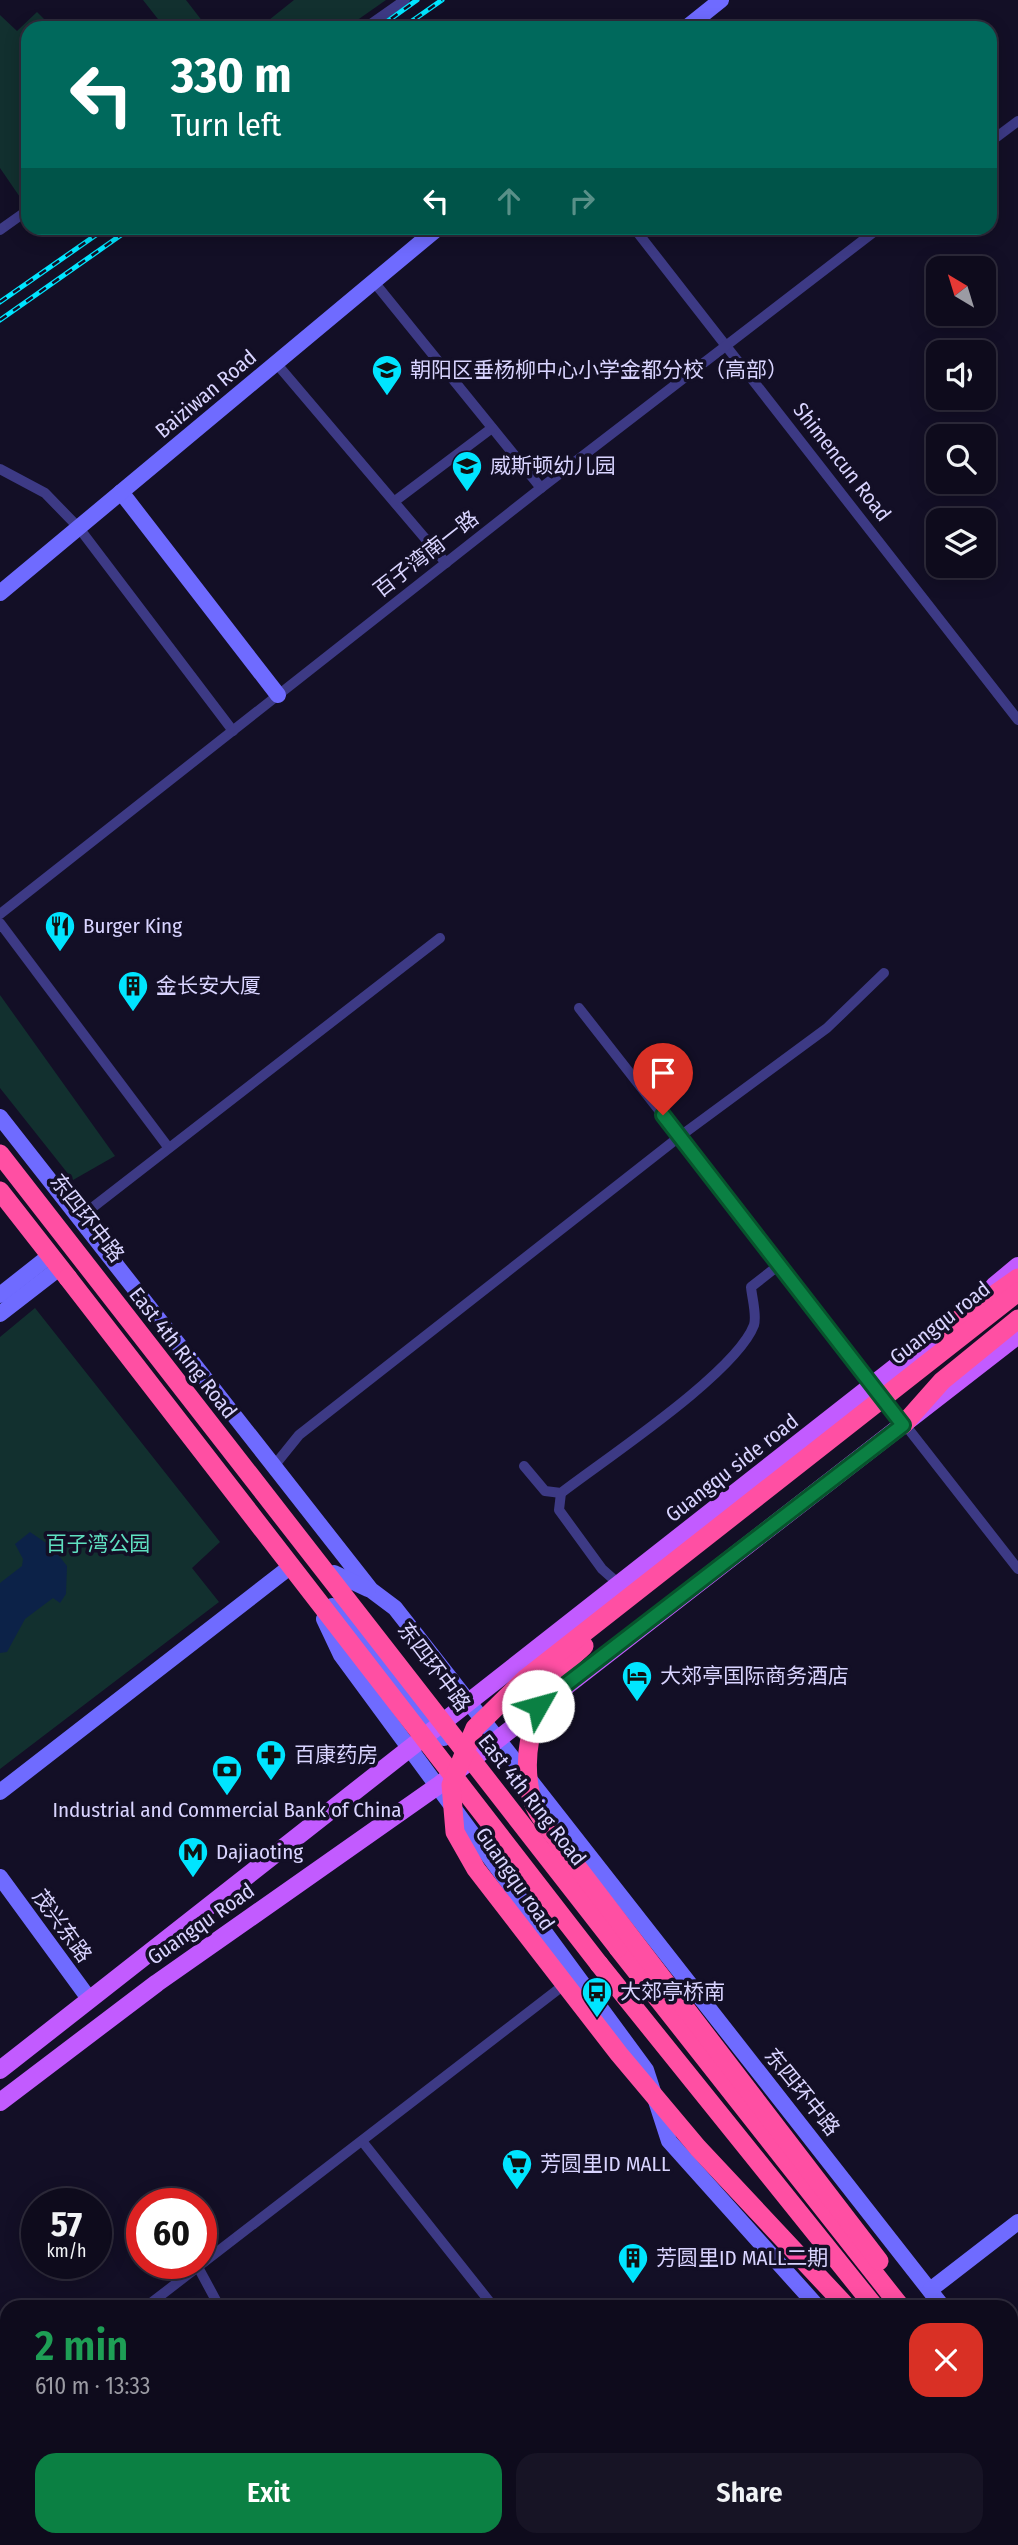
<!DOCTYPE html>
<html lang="en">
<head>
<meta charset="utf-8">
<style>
	:root { --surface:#0e0b1c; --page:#171425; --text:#f1f3f6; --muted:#9b9ba3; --line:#2e2b3b; --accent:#0b8043 }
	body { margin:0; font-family:"Fira Sans Condensed","Noto Sans SC",sans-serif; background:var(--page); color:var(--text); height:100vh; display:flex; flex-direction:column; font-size:26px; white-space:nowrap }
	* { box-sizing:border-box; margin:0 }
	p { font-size:23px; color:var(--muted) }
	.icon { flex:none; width:38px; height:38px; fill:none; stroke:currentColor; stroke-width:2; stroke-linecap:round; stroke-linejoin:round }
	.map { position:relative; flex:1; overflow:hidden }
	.details { position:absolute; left:0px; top:2300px; width:1018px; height:247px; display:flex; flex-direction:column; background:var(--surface); border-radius:21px 21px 0 0; box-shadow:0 4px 18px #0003,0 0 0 2px var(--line) }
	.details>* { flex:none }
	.hud { position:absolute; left:21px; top:21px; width:976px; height:214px; border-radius:21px; box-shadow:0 4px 18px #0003,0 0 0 2px var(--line); background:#00695c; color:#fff; overflow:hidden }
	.needle { width:46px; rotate:322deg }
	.buttons { position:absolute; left:926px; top:256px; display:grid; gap:14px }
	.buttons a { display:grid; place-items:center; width:70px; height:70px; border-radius:14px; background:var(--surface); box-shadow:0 4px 18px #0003,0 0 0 2px var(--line); font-size:35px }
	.speed { position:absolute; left:21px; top:2188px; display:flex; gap:14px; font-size:35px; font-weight:700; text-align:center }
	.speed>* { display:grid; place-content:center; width:91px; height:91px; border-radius:50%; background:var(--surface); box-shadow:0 4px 18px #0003,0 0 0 2px var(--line); line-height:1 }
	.speed small { font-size:18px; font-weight:400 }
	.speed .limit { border:10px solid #d22; background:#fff; color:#111 }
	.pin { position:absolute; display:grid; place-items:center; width:60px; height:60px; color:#fff; margin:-72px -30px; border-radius:50% 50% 50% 0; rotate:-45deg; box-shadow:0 0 7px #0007 }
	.pin .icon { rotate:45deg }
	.me { position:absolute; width:77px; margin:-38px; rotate:52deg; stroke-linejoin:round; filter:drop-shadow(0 0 5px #0008) }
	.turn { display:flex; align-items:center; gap:24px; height:147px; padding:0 35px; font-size:32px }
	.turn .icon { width:91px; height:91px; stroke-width:2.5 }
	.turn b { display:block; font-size:49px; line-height:60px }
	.lanes { display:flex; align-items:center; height:66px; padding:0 35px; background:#0003; justify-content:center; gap:35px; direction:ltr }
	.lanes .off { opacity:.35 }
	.round { display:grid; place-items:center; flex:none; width:74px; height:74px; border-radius:21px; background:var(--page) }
	.head { display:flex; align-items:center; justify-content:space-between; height:119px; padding:0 35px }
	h1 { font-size:42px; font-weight:600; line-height:52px; color:#1e9e55 }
	.button { display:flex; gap:14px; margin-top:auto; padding:14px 35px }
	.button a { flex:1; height:80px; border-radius:21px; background:var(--accent); color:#fff; font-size:28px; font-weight:600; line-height:80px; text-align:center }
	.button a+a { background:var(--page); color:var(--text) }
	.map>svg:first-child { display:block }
</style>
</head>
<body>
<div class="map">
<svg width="1018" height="2545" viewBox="0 0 1018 2545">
	<rect width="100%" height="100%" fill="#130f26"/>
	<g fill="#12302f">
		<polygon points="143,0 186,0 203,22 195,28 165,28"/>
		<polygon points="294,0 386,0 346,28 259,28"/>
		<polygon points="37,12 53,28 28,28 28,201 24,203 0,168 0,15 17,31"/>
		<polygon points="0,995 115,1156 73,1180 0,1088"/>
		<polygon points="35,1308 220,1542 192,1568 219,1602 0,1769 0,1337"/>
	</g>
	<polygon fill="#0c2248" points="30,1532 52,1547 67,1566 66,1594 60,1603 53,1598 25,1619 7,1652 0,1653 0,1583 22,1566 23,1559 15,1544"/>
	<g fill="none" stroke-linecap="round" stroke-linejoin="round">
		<g stroke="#3d3a85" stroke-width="10">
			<polyline points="365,28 405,0"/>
			<polyline points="990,142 1018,121"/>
			<polyline points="634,228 1018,720"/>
			<polyline points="0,230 28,210"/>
			<polyline points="374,282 541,488"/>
			<polyline points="276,363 446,563"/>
			<polyline points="0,469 45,493 79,528 233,731"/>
			<polyline points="395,501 492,428"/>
			<polyline points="0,914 541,488 879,228"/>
			<polyline points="0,923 168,1147"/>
			<polyline points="579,1008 1018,1569"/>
			<polyline points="79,1218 440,938"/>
			<polyline points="274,1466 299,1435 679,1137 827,1028 884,973"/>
			<path d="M524,1466L545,1491L561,1493C605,1459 736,1373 754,1325C757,1315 752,1298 751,1287L779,1265"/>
			<polyline points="561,1493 559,1510 602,1569 620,1585"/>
			<polyline points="362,2141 493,2306"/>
			<polyline points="198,2267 219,2306"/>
			<polyline points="147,2306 569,1981"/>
			<polyline points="0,2418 7,2413"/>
			<polyline points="361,2539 366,2545"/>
			<polyline points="677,2539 681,2545"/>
			<polyline points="587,2545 594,2539"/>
		</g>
		<g stroke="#6f6bff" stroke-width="16">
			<polyline points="686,28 721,0"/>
			<polyline points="121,492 278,695"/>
			<polyline points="0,593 438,228"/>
			<polyline points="0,1117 371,1590 395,1608 942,2306"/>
			<polyline points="0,1295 43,1261"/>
			<polyline points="0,1314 53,1273"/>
			<polyline points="334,1573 368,1589"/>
			<polyline points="332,1606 444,1738"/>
			<polyline points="324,1619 341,1655 646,2070 669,2141 817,2306"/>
			<polyline points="0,1792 286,1570"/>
			<polyline points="0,1877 90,2000"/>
			<polyline points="930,2290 1018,2222"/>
			<polyline points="1012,2397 1018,2405"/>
			<polyline points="1012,2535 1018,2543"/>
		</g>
		<g stroke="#c25bff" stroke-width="18">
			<polyline points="994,1286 1018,1266"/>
			<polyline points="0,2070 954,1321"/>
			<polyline points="0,2102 157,1983 439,1785 1018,1335"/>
		</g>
		<g stroke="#ff4fa3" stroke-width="19">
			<polyline points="0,1191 68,1278"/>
			<polyline points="944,1330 1018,1278"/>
			<polyline points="903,1425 942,1381 1018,1319"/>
			<polyline points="618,1948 900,2306"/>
			<polyline points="599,1964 874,2306"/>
			<polyline points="1012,2445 1018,2454"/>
			<polyline points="1012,2490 1018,2498"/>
		</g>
		<g stroke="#00e5ff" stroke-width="5">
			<g id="rail">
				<polyline points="378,28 417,0"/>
				<polyline points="402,28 442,0"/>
				<polyline points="0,302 106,228"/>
				<polyline points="0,320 131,228"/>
			</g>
		</g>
		<use href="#rail" stroke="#130f26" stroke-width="2.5" stroke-dasharray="8" stroke-linecap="butt"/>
		<g stroke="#ff4fa3" stroke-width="19">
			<polyline points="0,1154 618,1948"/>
			<polyline points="68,1278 599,1964"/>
			<path d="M584,1646C542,1682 518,1741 531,1796C536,1816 557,1838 568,1855L879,2261"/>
			<polyline points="846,2306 698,2148 619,2054 476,1869 455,1832 451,1785 475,1728 525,1679 1018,1292"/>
		</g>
	</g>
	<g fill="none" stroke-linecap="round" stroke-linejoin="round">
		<g stroke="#07532c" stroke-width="18">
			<polyline id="route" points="538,1706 903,1425 663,1115"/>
		</g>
		<use href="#route" stroke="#0b8043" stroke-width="12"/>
	</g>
	<defs>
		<g id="school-pin" transform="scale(1.575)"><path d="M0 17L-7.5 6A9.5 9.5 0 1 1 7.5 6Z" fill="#00e5ff" stroke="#130f26"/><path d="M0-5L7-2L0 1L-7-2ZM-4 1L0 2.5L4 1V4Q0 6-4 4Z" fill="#111"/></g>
		<g id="restaurant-pin" transform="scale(1.575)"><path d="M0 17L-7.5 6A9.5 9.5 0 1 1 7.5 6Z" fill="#00e5ff" stroke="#130f26"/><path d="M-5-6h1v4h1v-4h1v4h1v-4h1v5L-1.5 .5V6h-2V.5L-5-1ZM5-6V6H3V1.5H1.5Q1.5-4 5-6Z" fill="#111"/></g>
		<g id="building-pin" transform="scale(1.575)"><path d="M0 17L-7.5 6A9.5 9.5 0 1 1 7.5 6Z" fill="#00e5ff" stroke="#130f26"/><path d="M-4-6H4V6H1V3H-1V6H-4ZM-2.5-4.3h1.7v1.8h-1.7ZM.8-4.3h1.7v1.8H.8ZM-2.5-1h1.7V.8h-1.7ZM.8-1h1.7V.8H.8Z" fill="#111"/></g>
		<g id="hotel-pin" transform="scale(1.575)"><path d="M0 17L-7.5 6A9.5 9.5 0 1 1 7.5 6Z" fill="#00e5ff" stroke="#130f26"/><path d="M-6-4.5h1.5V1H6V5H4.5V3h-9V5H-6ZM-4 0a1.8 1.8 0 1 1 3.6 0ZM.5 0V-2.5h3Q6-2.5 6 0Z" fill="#111"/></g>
		<g id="pharmacy-pin" transform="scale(1.575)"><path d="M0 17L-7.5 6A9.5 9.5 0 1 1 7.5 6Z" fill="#00e5ff" stroke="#130f26"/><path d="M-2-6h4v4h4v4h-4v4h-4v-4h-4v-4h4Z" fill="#111"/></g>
		<g id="bank-pin" transform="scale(1.575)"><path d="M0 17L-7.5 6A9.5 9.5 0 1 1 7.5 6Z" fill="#00e5ff" stroke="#130f26"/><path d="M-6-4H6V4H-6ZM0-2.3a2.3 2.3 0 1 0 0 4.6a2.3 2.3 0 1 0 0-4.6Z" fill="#111"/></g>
		<g id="metro-pin" transform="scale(1.575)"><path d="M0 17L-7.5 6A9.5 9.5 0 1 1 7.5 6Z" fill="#00e5ff" stroke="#130f26"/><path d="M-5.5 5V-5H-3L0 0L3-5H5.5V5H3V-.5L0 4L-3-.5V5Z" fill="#111"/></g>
		<g id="bus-pin" transform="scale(1.575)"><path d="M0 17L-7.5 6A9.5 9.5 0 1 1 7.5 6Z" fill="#00e5ff" stroke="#130f26"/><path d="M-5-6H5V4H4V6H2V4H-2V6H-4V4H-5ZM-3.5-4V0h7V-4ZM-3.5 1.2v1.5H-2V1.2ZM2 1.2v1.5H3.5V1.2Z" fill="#111"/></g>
		<g id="supermarket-pin" transform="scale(1.575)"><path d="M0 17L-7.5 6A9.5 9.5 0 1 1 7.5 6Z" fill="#00e5ff" stroke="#130f26"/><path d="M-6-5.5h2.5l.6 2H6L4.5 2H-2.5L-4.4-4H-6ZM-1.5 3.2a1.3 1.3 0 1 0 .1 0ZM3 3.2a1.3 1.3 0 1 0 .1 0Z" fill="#111"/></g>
	</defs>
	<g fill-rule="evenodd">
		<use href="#school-pin" x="387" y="370"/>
		<use href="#school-pin" x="467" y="466"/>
		<use href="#restaurant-pin" x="60" y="926"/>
		<use href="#building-pin" x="133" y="986"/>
		<use href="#hotel-pin" x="637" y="1676"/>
		<use href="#pharmacy-pin" x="271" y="1755"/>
		<use href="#bank-pin" x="227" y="1770"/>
		<use href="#metro-pin" x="193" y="1852"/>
		<use href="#bus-pin" x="597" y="1992"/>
		<use href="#supermarket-pin" x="517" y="2164"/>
		<use href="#building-pin" x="633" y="2258"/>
	</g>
	<g text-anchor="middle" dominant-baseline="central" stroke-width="7" stroke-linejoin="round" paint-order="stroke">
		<g font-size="21" fill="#d9d4ff" stroke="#130f26" text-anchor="start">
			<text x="410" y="370">朝阳区垂杨柳中心小学金都分校（高部）</text>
			<text x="490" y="466">威斯顿幼儿园</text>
			<text x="83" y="926">Burger King</text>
			<text x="156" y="986">金长安大厦</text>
			<text x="660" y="1676">大郊亭国际商务酒店</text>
			<text x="294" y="1755">百康药房</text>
			<text x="227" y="1810" text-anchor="middle">Industrial and Commercial Bank of China</text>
			<text x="216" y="1852">Dajiaoting</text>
			<text x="620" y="1992">大郊亭桥南</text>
			<text x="540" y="2164">芳圆里ID MALL</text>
			<text x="656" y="2258">芳圆里ID MALL二期</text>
		</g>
		<g font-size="21" fill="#d9d4ff" stroke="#130f26">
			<text transform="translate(206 394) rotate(-40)">Baiziwan Road</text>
			<text transform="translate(842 462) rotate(52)">Shimencun Road</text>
			<text transform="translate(426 554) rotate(-38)">百子湾南一路</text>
			<text transform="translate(87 1218) rotate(52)">东四环中路</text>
			<text transform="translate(940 1323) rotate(-38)">Guangqu road</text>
			<text transform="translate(183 1353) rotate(52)">East 4th Ring Road</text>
			<text transform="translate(732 1468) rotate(-38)">Guangqu side road</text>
			<text transform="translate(434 1667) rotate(53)">东四环中路</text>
			<text transform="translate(532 1800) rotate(52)">East 4th Ring Road</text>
			<text transform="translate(515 1879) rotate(55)">Guangqu road</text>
			<text transform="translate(201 1924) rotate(-35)">Guangqu Road</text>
			<text transform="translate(62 1926) rotate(54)">茂兴东路</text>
			<text transform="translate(802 2092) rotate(51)">东四环中路</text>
		</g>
		<g font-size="21" fill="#5fe0c0" stroke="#130f26">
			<text x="98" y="1544">百子湾公园</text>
		</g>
	</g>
</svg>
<div class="buttons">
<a><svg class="needle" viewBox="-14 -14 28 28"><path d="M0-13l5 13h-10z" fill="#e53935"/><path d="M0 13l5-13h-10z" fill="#9b9ba3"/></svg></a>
<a><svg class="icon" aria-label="sound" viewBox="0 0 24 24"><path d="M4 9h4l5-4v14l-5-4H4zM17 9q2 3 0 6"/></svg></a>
<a><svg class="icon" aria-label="search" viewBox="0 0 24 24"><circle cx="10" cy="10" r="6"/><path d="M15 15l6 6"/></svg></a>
<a><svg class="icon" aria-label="layers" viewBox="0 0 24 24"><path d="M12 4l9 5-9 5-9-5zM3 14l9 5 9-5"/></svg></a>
</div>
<div class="speed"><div>57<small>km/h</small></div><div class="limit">60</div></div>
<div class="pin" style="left:663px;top:1115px;background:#d93025"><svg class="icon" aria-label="arrive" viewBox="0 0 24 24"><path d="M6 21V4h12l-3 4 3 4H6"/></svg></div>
<svg class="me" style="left:538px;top:1706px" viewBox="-20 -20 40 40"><circle r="19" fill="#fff"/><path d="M0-13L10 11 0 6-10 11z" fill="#0b8043"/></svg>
<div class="hud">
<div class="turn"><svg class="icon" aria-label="left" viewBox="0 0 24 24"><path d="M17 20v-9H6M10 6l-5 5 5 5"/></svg><div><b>330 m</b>Turn left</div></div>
<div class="lanes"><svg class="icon" aria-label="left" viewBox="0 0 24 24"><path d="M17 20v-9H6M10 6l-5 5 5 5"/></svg><svg class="icon off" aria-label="ahead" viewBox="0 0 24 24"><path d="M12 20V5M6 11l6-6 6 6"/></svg><svg class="icon off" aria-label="right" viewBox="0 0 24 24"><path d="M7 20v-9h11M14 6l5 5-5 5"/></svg></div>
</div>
<section class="details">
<div class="head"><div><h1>2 min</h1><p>610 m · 13:33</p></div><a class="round" style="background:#d93025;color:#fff"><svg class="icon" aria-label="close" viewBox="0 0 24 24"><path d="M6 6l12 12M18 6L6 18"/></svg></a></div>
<div class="button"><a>Exit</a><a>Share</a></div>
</section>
</div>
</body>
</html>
